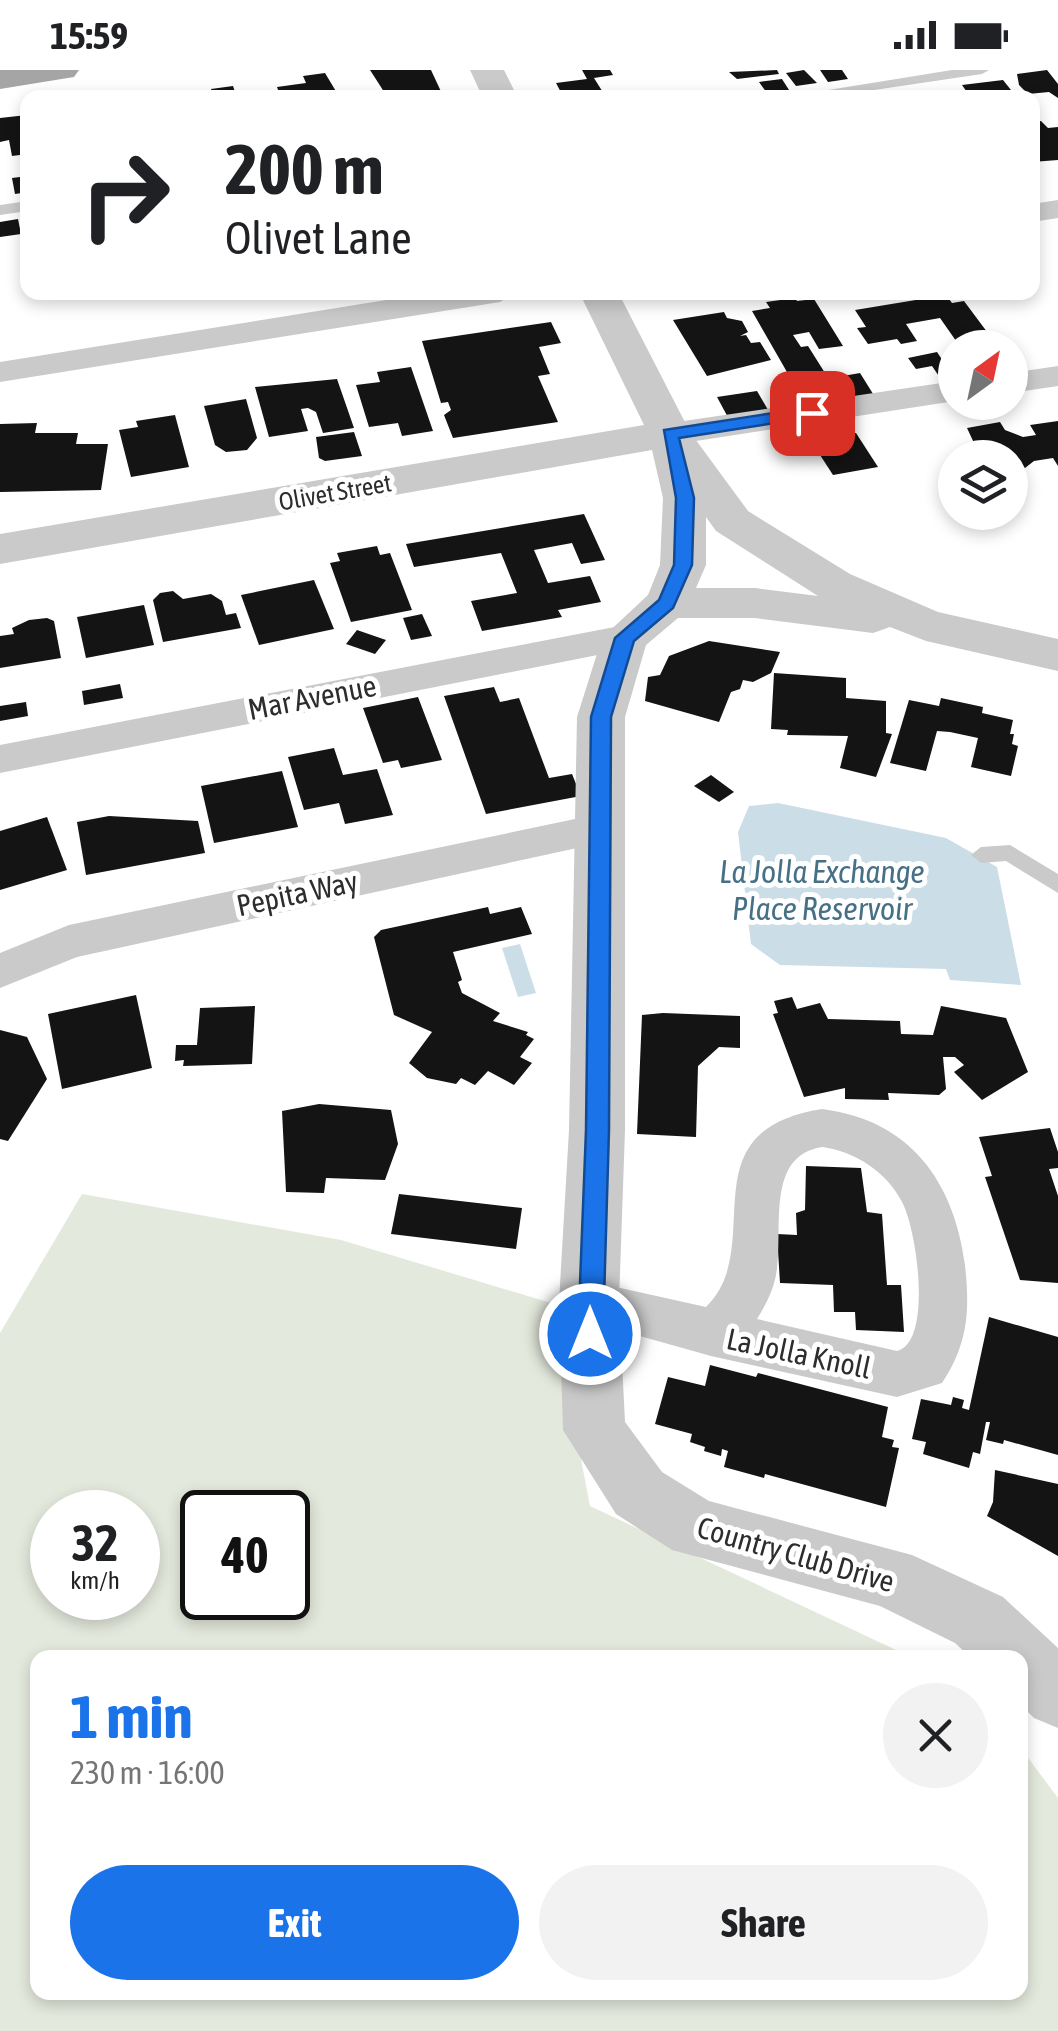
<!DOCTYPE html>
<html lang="en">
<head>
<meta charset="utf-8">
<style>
	:root { --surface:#fff; --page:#f2f2f2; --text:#202124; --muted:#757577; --accent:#1a73e8 }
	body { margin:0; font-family:"Asap Condensed",sans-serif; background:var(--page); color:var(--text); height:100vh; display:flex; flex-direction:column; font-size:38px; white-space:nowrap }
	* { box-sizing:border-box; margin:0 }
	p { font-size:32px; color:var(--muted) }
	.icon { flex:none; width:55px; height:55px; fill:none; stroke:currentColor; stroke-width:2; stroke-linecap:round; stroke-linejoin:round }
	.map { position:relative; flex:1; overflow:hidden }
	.details { position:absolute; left:30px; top:1580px; width:998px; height:350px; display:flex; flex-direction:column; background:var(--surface); border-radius:20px; box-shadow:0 5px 15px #0003 }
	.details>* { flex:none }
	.guide { position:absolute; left:20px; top:20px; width:1020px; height:210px; border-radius:20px; box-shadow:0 5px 15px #0003; background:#fff; color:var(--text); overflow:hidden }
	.needle { width:65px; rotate:33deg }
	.controls { position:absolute; left:938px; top:260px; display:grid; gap:20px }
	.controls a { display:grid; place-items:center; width:90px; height:90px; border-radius:50%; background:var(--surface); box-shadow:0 5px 15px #0003; font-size:50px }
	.speed { position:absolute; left:30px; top:1420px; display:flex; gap:20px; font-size:50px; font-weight:700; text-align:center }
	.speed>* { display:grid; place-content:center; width:130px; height:130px; border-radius:50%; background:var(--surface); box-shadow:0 5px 15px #0003; line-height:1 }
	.speed small { font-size:25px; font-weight:400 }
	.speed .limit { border:5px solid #111; border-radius:15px; background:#fff; color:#111 }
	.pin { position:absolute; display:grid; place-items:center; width:85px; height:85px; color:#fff; margin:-42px; border-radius:20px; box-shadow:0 5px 15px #0006 }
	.me { position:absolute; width:110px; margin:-55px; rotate:0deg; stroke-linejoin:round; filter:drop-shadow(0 0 8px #0008) }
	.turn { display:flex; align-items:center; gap:35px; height:210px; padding:0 40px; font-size:45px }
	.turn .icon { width:130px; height:130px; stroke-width:2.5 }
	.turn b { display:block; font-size:70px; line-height:85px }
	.round { display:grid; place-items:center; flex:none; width:105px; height:105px; border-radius:52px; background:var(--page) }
	.headline { display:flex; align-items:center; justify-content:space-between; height:170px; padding:0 40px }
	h1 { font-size:60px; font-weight:700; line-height:75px; color:var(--accent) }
	.primary-button { display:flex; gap:20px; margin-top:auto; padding:20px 40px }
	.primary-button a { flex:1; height:115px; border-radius:60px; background:var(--accent); color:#fff; font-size:40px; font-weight:700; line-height:115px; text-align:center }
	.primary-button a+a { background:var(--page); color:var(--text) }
	.status { display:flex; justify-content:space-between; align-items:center; height:70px; padding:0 50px; background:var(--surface); direction:ltr }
	.status svg { height:28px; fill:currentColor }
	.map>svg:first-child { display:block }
</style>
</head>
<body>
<div class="status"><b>15:59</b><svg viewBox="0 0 49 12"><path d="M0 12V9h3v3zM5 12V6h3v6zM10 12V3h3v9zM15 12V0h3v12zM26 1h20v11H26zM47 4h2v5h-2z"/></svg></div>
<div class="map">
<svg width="1058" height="1961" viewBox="0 0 1058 1961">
	<rect width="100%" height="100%" fill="#fff"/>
	<path fill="#e4e9dd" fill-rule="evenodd" d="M82,1124L341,1170L551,1233L590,1436L911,1587L38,1588V1922H1020V1677L1058,1728V1961H0V1263ZM52,1442H138V1528H52ZM202,1442H288V1528H202Z"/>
	<g fill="#cbdee7">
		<polygon points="778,733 946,768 997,797 1021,915 950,910 946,899 780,895 751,874 738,762 749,736"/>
		<polygon points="520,874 536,923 518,927 502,878"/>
	</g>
	<g fill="#141414">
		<polygon points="370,0 431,0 444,28 388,28"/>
		<polygon points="582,0 610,0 613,5 594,8 604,24 617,22 621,28 564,28 556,13 587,9"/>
		<polygon points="777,0 779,4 737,9 729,2"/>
		<polygon points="804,0 817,13 796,16 786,3"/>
		<polygon points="820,0 842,0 848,9 828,12"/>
		<polygon points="1047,0 1058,14 1058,28 1049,22 1028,24 1019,15 1017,4"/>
		<polygon points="325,3 340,28 281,28 277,17 306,13 303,6"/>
		<polygon points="782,9 789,20 767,23 759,12"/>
		<polygon points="1003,10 1015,25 971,28 962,15"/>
		<polygon points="233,16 237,28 214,28 211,19"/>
		<polygon points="139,20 164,20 167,28 101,28"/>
		<polygon points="27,45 28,84 12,86 9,70 0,72 0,48"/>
		<polygon points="1041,51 1048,58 1058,57 1058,90 1032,92 1032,52"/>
		<polygon points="28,106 28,122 15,124 12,108"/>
		<polygon points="18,149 21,164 0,167 0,152"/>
		<polygon points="946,225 952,233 964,231 999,278 961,278 940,248 906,254 917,271 901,274 897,269 868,274 857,258 866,257 855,240"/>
		<polygon points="795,228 797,231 814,229 843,276 819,279 809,262 793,265 801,277 808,276 825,303 791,309 752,241 770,238 766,232"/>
		<polygon points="724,242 727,248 742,251 748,262 740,266 746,265 751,273 760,272 771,290 707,306 673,250"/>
		<polygon points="551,252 561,273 539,277 550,304 538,306 558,352 453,368 444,345 451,340 448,332 441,333 422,271"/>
		<polygon points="937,282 943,291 955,289 955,313 945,315 932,296 916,299 908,288"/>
		<polygon points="411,297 433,361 402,366 398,353 369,357 356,315 380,312 377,302"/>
		<polygon points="860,303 875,327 818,336 804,313"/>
		<polygon points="337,309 354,358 323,363 316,342 308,338 301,339 308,361 269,367 255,317"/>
		<polygon points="757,321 771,345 731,353 717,327"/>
		<polygon points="246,329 257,368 247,380 226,382 215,375 204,336"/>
		<polygon points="175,345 189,397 131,407 119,360 138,357 136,351"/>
		<polygon points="1058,351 1058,396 1053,388 1034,391 1025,398 1010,396 1010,388 981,388 967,358 1000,352 1005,360 1023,367 1036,365 1030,355"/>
		<polygon points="37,353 35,363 78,363 76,374 108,374 101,420 0,422 0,354"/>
		<polygon points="354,362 362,386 325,391 319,388 316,367"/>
		<polygon points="856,363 878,397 833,405 811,371"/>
		<polygon points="584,444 605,490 581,494 572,473 534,480 548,513 590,506 601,532 558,540 562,547 482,561 471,531 517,523 501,483 414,497 406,474"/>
		<polygon points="377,476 380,485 390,483 412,540 351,552 330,493 340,491 337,483"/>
		<polygon points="314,510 334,559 259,575 241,525"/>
		<polygon points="173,521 183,529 211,524 222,531 226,545 236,543 241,558 163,572 153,530 160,523"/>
		<polygon points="144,535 154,575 86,588 77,547"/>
		<polygon points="422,544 432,566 411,570 403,548"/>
		<polygon points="47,548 54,551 61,588 0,598 0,566 14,564 12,558 29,550"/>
		<polygon points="357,560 386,570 375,584 346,574"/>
		<polygon points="709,571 780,582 771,603 753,612 743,610 740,619 731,622 719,652 645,631 648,607 660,605 669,586"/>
		<polygon points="774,603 846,608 846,628 886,631 886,663 892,664 876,707 840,698 848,666 787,665 788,660 771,659"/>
		<polygon points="120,614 123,628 84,635 82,621"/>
		<polygon points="494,617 500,632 519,628 549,708 572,704 581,726 486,744 444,626"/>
		<polygon points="418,627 442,690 401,698 398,690 383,693 363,638"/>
		<polygon points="941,628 983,637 982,643 1013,650 1010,664 1014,664 1012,674 1018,676 1011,706 971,697 978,668 950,662 937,661 926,701 890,693 909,630 939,636"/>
		<polygon points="26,632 28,646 0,651 0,636"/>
		<polygon points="334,678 343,705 377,699 393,745 345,754 339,733 304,740 288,687"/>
		<polygon points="282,701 298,757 214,773 201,716"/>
		<polygon points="711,705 734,722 719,732 694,716"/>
		<polygon points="109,746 198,751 205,783 86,805 77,752"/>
		<polygon points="47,747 67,800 0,820 0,761"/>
		<polygon points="488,837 490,844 521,837 532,864 453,882 462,910 458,912 462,923 500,943 493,951 528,962 526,965 534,969 520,987 532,993 514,1015 488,1001 475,1015 461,1008 456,1014 427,1008 409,993 432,962 394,945 374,867 381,860"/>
		<polygon points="136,925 152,998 62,1019 48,944"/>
		<polygon points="792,927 797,939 820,933 828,949 900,951 901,964 933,965 941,936 1006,948 1028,1002 982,1030 954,1002 964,995 955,987 943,987 946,1019 939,1025 888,1023 889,1030 845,1029 845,1018 804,1027 773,944 778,943 774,931"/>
		<polygon points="255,936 252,994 183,996 184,990 175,991 176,975 197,975 200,938"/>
		<polygon points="663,943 740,946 740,978 719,977 698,996 696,1067 637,1064 642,945"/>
		<polygon points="0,960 27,967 47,1009 8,1071 0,1069"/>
		<polygon points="319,1034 391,1040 398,1074 385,1110 326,1108 324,1123 286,1122 282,1041"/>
		<polygon points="1050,1058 1058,1082 1058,1098 1049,1099 1058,1126 1058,1213 1020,1210 985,1107 992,1106 979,1067"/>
		<polygon points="806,1096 861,1098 867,1142 882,1144 887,1215 901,1215 904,1262 856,1260 855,1242 834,1242 833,1215 780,1213 777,1164 797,1165 796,1143 805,1140"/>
		<polygon points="399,1124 522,1138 516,1179 391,1164"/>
		<polygon points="989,1247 1058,1267 1058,1385 1004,1370 1003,1374 986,1370 990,1352 986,1352 980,1384 973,1382 969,1398 923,1384 926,1372 912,1369 921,1329 951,1335 953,1327 964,1330 962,1338 969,1340"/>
		<polygon points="710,1295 756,1307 758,1303 888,1337 882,1367 894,1370 892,1377 899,1378 886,1437 765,1404 764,1408 724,1397 728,1381 722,1379 721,1386 704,1381 705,1377 690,1372 692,1364 655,1354 668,1307 705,1316"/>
		<polygon points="995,1400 1058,1414 1058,1486 987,1446 993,1432"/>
	</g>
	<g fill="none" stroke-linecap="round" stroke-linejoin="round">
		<g fill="#cacaca" fill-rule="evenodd">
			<polygon points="952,0 989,0 982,4 820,28 779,28"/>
			<polygon points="28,131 28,141 0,145 0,135"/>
			<polygon points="1010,775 1058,804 1058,823 1006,791 981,793 971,785 981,777"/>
		</g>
		<g fill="#cacaca" fill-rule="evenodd">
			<polygon points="1058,130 1058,148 1032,152 1032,134"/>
			<polygon points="436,222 516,222 500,232 0,312 0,292"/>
			<polygon points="1058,296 1058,316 1010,323 1010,303"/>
			<polygon points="955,311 955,331 670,375 658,372 653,364 658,356 670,353"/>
			<polygon points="625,555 638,559 644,568 638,577 0,703 0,675"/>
			<polygon points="599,744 614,748 620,759 614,770 77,887 0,918 0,883 69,855"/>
			<path d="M822,1039C910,1050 954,1111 965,1195C970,1241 968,1274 942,1313L897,1327L711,1286L572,1247L564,1232L572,1217L589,1211L706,1237C769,1175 683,1061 822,1039ZM822,1077C854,1081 887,1102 902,1132C917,1159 933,1272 897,1281L757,1249C767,1233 775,1217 777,1198C783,1156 766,1086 822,1077Z"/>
		</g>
		<g fill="#cacaca" fill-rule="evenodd">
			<polygon points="470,0 504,0 518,28 483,28"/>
			<path d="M579,222H618L690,362L748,441L850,504L938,542L1058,569V601L926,571L890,557L873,563L755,548H678L646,575L625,647V1060L619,1232L625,1352L662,1402L709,1431L912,1485L1003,1527L1058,1578V1658L1034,1648L1020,1634V1588H971L955,1573L880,1536L672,1480L616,1444L563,1360L559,1232L569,1060L577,647L602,568L648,525L660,495L663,428L652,380L0,494V464L644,355ZM706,447L716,461L818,526L755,518H696L706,495Z"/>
		</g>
		<polygon fill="#a5a5a5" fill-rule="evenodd" points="0,0 79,0 74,7 0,19"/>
	</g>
	<polygon fill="#1a73e8" stroke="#114b97" stroke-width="2.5" points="812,337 819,339 819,346 679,368 694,428 692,495 673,538 634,571 611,647 609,1060 603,1264 590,1275 578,1264 586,1060 591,647 615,568 659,530 674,495 676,428 664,360"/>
	<g text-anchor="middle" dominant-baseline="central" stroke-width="10" stroke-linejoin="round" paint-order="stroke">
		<g font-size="25" fill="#2d2d2d" stroke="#fff">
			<text transform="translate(335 422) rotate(-10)">Olivet Street</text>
		</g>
		<g font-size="30" fill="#2d2d2d" stroke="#fff">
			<text transform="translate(312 627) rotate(-11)">Mar Avenue</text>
			<text transform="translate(297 823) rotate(-12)">Pepita Way</text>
			<text transform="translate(799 1283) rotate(12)">La Jolla Knoll</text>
			<text transform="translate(796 1484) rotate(16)">Country Club Drive</text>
		</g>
		<g font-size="32" font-style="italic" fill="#457085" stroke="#fff">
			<text x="822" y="801">La Jolla Exchange<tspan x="822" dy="37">Place Reservoir</tspan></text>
		</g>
	</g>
</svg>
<div class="controls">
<a><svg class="needle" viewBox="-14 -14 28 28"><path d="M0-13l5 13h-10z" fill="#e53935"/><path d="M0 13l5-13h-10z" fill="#757577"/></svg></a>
<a><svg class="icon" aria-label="layers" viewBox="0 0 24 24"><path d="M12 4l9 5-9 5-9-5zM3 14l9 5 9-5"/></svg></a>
</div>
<div class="speed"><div>32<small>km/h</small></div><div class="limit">40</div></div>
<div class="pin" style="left:812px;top:343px;background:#d93025"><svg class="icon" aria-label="arrive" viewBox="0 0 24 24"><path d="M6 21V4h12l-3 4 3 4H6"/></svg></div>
<svg class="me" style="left:590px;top:1264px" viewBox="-20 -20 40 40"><circle r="17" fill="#1a73e8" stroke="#fff" stroke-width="3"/><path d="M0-11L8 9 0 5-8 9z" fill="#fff"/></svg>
<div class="guide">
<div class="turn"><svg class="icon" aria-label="right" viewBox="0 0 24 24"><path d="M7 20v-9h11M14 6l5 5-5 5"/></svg><div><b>200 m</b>Olivet Lane</div></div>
</div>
<section class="details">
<div class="headline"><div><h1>1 min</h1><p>230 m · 16:00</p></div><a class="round"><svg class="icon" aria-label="close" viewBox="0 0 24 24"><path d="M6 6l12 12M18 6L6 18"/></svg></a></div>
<div class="primary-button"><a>Exit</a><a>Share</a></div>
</section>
</div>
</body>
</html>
